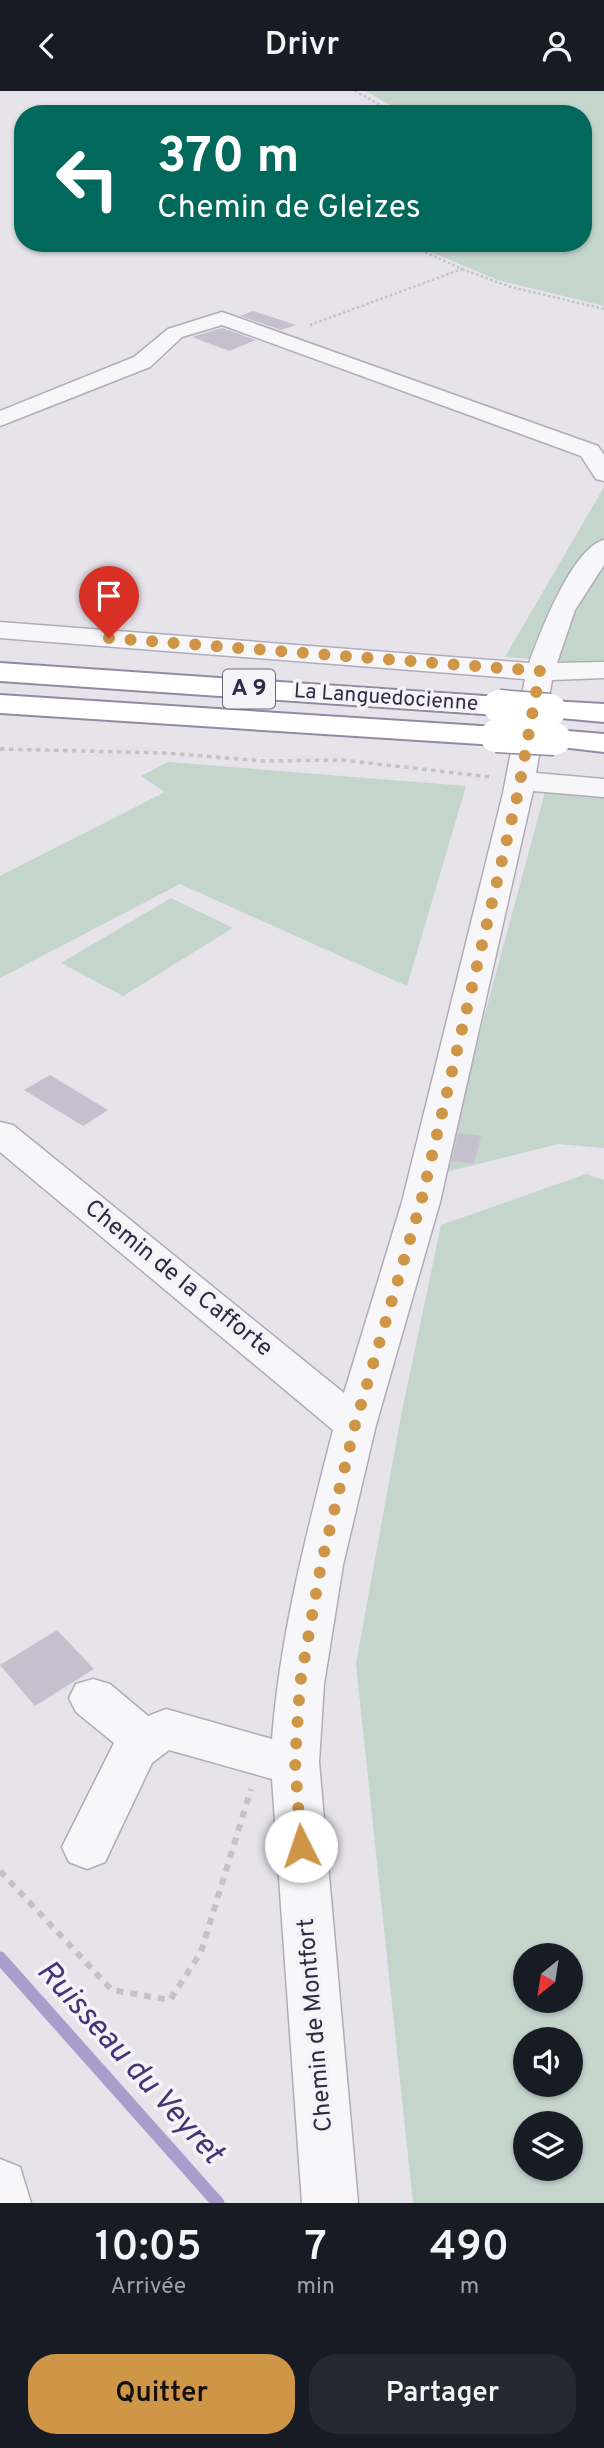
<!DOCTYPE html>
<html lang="fr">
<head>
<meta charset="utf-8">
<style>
	:root { --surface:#171b24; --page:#242831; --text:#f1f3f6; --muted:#9ea1a6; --accent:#d09648 }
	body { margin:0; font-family:Overpass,sans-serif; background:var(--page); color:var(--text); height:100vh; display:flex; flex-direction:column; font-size:26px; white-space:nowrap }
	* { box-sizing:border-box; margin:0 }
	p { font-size:23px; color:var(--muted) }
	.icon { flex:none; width:38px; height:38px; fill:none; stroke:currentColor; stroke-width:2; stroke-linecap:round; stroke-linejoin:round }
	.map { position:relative; height:2112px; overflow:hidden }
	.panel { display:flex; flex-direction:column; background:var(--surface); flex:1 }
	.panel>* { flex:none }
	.guide { position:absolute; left:14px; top:14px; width:578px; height:147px; border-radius:28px; box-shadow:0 2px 5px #0004; background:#00695c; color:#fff; overflow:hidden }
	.needle { width:46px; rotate:210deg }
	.controls { position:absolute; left:513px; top:1852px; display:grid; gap:14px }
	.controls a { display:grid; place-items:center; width:70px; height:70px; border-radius:50%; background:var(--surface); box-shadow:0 2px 5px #0004; font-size:35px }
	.pin { position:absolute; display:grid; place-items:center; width:60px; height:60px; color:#fff; margin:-72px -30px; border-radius:50% 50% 50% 0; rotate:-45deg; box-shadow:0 0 7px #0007 }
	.pin .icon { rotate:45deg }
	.me { position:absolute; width:77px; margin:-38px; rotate:356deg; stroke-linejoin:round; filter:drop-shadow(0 0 5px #0008) }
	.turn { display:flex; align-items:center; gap:24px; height:147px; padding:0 28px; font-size:32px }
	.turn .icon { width:91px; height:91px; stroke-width:2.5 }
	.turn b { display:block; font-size:49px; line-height:60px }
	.eta { display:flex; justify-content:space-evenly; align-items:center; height:119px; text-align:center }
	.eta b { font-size:42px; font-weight:600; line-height:49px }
	.cta { display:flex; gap:14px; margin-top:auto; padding:14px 28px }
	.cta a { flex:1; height:80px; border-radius:28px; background:var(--accent); color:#111; font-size:28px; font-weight:600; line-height:80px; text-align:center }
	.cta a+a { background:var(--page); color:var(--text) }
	header { display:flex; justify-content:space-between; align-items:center; height:91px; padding:0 28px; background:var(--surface); font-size:32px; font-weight:600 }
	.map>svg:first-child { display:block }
</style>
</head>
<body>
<header><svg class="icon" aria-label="back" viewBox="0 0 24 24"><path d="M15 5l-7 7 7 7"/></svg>Drivr<svg class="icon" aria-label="person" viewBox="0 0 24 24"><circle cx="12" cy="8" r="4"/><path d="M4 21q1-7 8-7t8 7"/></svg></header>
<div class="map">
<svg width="604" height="2112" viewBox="0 0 604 2112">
	<rect width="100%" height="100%" fill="#e6e3eb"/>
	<g fill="#c4d5cc" fill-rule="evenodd">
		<polygon points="365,0 604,0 604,215 498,189 409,152 583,152 583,23 407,23"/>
		<polygon points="604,396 604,573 505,566"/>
		<polygon points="168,671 466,695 407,895 180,793 0,887 0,785 165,701 141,685"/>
		<polygon points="545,701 604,706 604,1057 558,1053 442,1082"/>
		<polygon points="171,807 233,837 123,905 61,872"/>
		<path d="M586,1083L604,1089V2112H413L356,1573L401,1325L441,1134ZM525,1864H570V1909H525ZM525,1948H570V1993H525ZM525,2032H570V2077H525Z"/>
	</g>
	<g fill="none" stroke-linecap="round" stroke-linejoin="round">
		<polyline stroke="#a99ecb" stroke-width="13" points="0,1867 218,2112"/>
	</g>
	<g fill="#c5c0ce">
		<polygon points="253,220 296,234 281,239 240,225"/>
		<polygon points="222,237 256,249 229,260 192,246"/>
		<polygon points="50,984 108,1019 83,1035 24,999"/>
		<polygon points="458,1042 481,1045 474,1072 452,1070"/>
		<polygon points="57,1539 94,1578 35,1615 0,1574"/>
	</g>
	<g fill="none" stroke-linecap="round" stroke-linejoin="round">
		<g stroke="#b0acb9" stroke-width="3">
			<g id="minor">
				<polygon points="222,221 598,355 604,364 604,390 596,388 581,365 222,234 182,246 150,276 0,335 0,320 134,266 168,238"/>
				<path d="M604,449V474L575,519L557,572L604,571V587L552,589L536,682L604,688V706L533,700L440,1111L376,1334L343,1474L324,1593L319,1671L358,2112H302L272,1688L169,1659L152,1672L105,1771L87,1778L69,1771L62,1756L114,1652L76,1621L69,1607L76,1593L93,1588L110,1593L148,1625L166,1618L272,1648C280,1543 307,1441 333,1339L0,1061V1031L13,1034L344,1302L402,1111L503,702L525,588L0,547V531L529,572C540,542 572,457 604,449Z"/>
				<polygon points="0,2068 20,2076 31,2112 0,2112"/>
			</g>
		</g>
		<g stroke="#928aa2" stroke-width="4">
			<g id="highway">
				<polygon points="0,572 499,606 509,609 514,615 509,621 499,624 0,590"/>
				<polygon points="0,604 496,636 507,639 511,645 507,651 496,654 0,622"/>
				<polygon points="550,610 604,613 604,631 539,625 535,619 539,613"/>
				<polygon points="555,639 604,643 604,661 544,654 540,648 544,642"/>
			</g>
		</g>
		<g stroke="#c4c1ca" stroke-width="2.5" stroke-dasharray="2.5 2.5" stroke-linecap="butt">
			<polyline points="355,0 396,23"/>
			<polyline points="462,178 511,196 604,218"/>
			<polyline points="310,234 462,178 405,152"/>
		</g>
		<polyline stroke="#c4c1ca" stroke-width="3.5" stroke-dasharray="4.5 4.5" stroke-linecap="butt" points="0,658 166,662 264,670 343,669 491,686"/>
		<polyline stroke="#c4c1ca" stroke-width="6" stroke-dasharray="7 7" stroke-linecap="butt" points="0,1780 112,1899 170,1909 201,1861 251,1698"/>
		<use href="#minor" fill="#f7f6f9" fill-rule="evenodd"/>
		<use href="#highway" fill="#fff" fill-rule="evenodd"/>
		<g stroke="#928aa2" stroke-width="35" stroke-linecap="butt">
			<g id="highway-bridge">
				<polyline points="499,615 550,619"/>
				<polyline points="496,645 555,648"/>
			</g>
		</g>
		<use href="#highway-bridge" stroke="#fff" stroke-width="32"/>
	</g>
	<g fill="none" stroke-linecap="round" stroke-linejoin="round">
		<polyline stroke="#d09648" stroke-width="12" stroke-dasharray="0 21.6" points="109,547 540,580 518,702 421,1111 355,1334 321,1474 300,1593 295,1671 301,1755"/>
	</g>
	<g text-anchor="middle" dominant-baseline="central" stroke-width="7" stroke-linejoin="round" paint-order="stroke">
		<g font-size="21" fill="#332a44" stroke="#f4f3f8">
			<text transform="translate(386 607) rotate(4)">La Languedocienne</text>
		</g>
		<rect fill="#f4f3f8" stroke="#6d667a" stroke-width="2" x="223" y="578.5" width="52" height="39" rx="5"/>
		<g font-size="23" font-weight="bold" fill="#332a44">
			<text x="249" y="598">A 9</text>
		</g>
		<g font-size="24" fill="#332a44" stroke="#f4f3f8">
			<text transform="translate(178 1188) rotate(39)">Chemin de la Cafforte</text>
			<text transform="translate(316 1934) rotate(-95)">Chemin de Montfort</text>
		</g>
		<g font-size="32" font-style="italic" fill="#473478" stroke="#f4f3f8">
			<text transform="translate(129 1972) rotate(48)">Ruisseau du Veyret</text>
		</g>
	</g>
</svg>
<div class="controls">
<a><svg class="needle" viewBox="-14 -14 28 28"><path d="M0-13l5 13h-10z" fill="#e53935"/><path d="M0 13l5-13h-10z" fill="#9ea1a6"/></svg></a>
<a><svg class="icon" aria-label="sound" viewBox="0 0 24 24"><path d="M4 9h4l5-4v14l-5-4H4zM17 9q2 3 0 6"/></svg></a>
<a><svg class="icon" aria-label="layers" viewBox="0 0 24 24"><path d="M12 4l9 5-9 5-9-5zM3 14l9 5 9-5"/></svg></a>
</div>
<div class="pin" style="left:109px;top:547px;background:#d93025"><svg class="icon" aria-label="arrive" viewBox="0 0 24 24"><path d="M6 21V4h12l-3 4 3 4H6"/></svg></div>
<svg class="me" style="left:301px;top:1755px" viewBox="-20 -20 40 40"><circle r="19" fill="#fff"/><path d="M0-13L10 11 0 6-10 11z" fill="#d09648"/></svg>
<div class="guide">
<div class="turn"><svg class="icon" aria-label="left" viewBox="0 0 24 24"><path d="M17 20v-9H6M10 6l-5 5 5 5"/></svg><div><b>370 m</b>Chemin de Gleizes</div></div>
</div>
</div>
<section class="panel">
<div class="eta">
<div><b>10:05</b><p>Arrivée</p></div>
<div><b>7</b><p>min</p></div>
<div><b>490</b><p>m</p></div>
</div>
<div class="cta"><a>Quitter</a><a>Partager</a></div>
</section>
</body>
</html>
